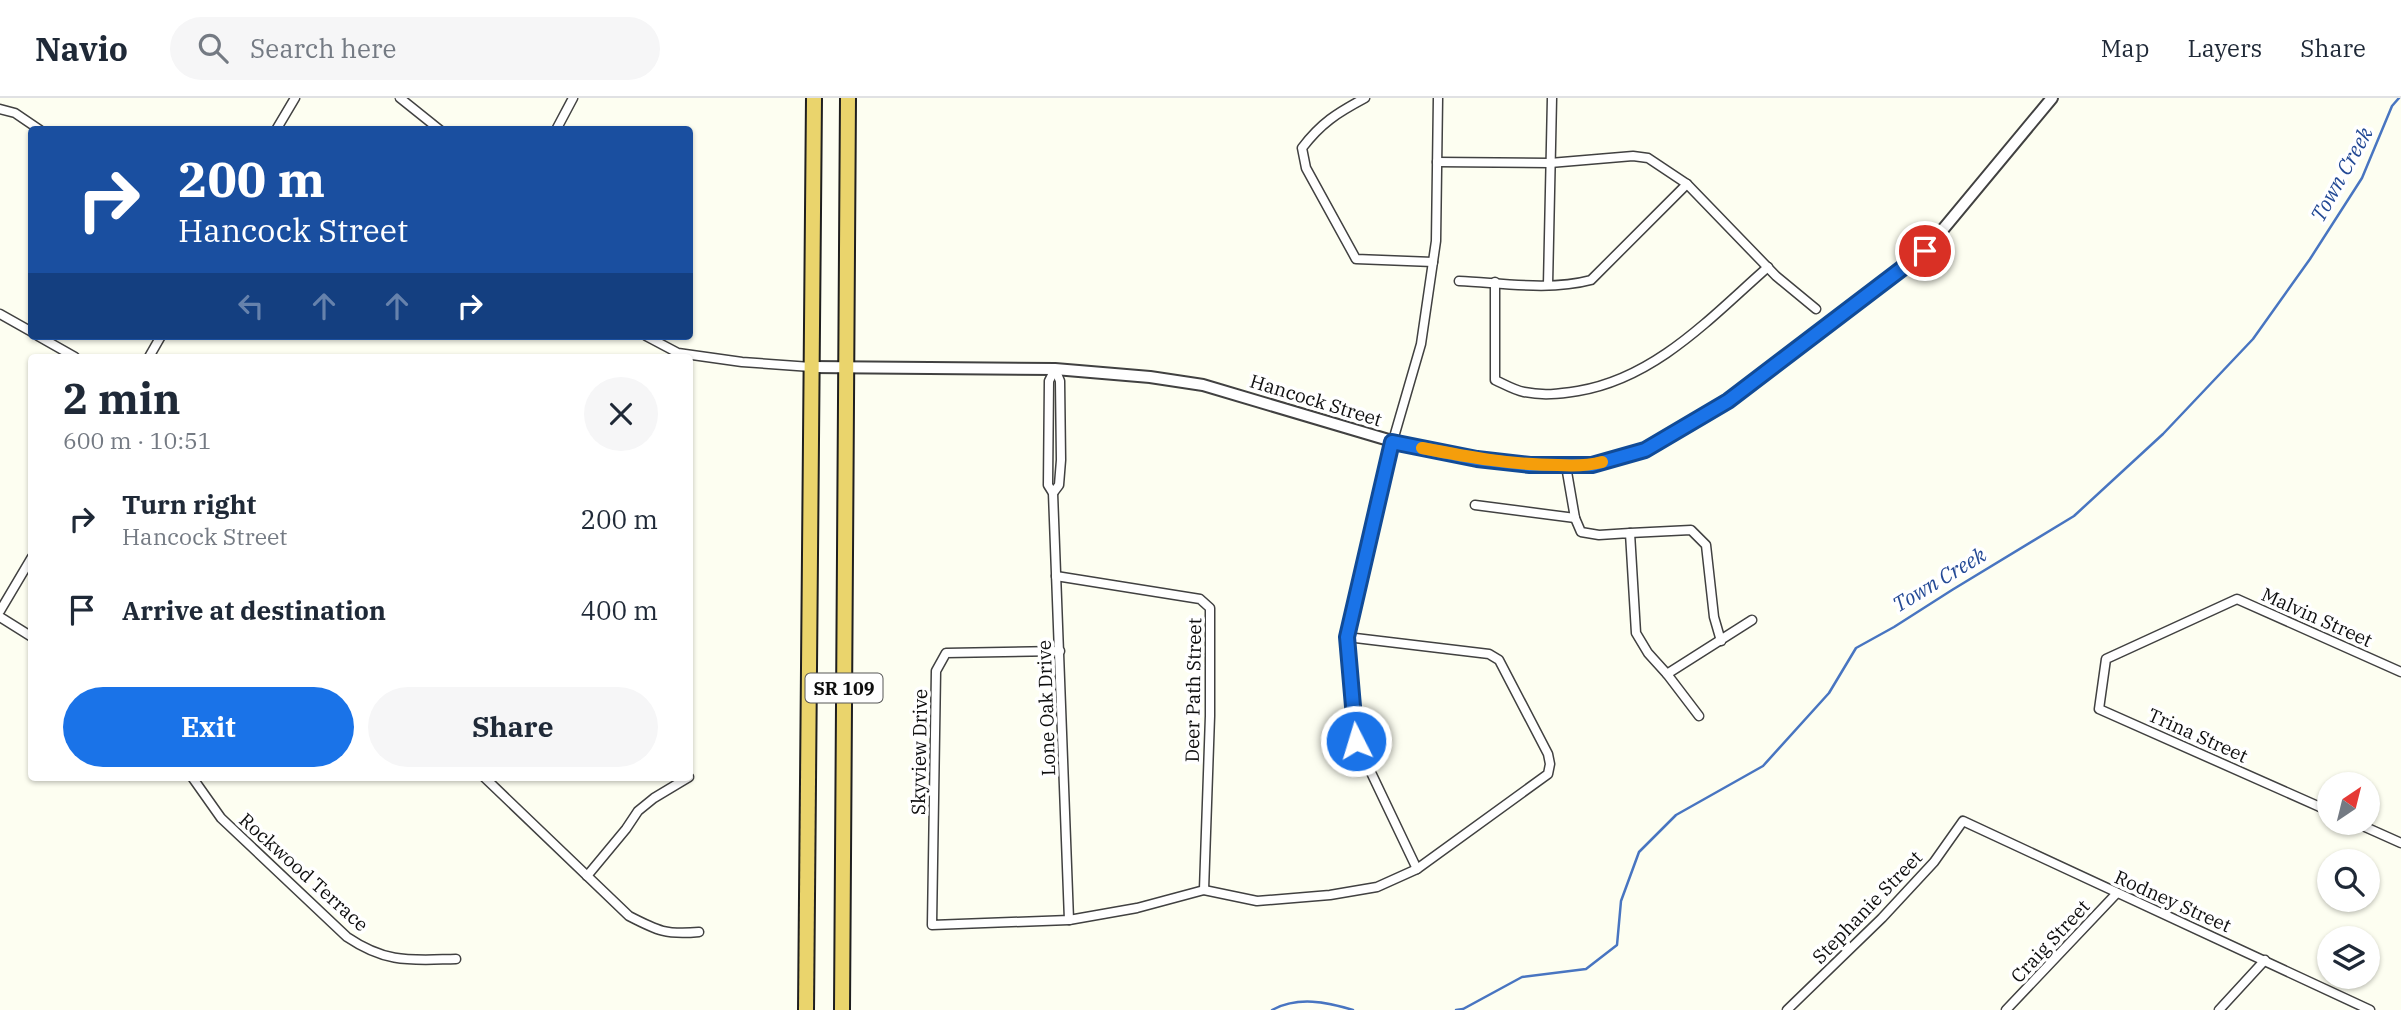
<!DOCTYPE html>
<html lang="en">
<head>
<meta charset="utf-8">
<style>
	:root { --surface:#fff; --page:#f6f6f7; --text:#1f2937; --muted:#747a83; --line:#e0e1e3; --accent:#1a73e8 }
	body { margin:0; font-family:"IBM Plex Serif",serif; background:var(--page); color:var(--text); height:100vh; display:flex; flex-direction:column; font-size:26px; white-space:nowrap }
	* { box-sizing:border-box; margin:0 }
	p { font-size:23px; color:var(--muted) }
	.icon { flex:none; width:38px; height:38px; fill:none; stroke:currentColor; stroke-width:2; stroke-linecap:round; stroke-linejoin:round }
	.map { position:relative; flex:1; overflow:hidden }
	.panel { position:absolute; left:28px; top:256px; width:665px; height:427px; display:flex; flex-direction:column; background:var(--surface); border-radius:7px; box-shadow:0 2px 5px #0004 }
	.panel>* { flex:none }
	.guide { position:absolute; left:28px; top:28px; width:665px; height:214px; border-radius:7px; box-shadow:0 2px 5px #0004; background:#1a4fa0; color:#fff; overflow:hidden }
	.needle { width:46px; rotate:35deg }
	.tools { position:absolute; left:2317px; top:674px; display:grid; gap:14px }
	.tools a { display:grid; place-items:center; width:63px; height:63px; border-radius:50%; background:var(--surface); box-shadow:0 2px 5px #0004; font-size:35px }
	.pin { position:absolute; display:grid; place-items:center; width:60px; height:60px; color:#fff; margin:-30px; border:4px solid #fff; border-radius:50%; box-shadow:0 2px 7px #0007 }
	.me { position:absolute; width:77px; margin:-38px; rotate:355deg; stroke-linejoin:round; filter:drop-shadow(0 0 5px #0008) }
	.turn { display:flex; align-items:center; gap:24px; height:147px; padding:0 35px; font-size:32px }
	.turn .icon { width:91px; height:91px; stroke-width:2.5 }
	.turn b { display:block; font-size:49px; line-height:60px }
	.lanes { display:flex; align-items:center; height:66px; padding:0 35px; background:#0003; justify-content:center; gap:35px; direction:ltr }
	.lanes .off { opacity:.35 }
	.round { display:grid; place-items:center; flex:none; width:74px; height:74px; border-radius:37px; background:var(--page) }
	.headline { display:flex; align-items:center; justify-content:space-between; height:119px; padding:0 35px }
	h1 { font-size:42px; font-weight:800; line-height:52px }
	.primary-button { display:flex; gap:14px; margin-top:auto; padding:14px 35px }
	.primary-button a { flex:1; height:80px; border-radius:42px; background:var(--accent); color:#fff; font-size:28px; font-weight:800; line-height:80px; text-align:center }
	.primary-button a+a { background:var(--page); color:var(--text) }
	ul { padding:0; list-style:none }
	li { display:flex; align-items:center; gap:21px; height:91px; padding:0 35px }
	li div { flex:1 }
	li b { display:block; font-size:26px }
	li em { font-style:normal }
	header { display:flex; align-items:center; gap:42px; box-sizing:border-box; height:98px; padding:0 35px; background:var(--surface); border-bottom:2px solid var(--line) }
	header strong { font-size:33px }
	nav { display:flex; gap:38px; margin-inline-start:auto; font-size:24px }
	.search { width:490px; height:63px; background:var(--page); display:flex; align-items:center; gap:18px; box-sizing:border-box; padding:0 24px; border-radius:38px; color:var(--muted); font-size:26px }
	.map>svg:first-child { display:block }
</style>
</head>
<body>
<header>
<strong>Navio</strong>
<div class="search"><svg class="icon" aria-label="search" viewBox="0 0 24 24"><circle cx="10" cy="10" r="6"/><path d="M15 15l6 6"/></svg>Search here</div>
<nav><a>Map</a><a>Layers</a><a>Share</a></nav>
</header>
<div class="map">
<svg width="2401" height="912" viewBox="0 0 2401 912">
	<rect width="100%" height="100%" fill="#fdfef1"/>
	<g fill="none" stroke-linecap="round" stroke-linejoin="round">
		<g stroke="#4875c1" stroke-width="2.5">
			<path d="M1272,912C1298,898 1327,904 1353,912"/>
			<polyline points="1456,912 1463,911 1522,879 1586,871 1617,847 1621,803 1639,754 1676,717 1763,668 1829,595 1856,550 1894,529 1952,492 2074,418 2163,336 2253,241 2310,161 2362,80 2392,8 2399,0"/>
		</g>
		<g stroke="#414141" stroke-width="11">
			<g id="minor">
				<polyline points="400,0 440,32"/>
				<path d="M1365,0C1337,15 1321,25 1302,50L1306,70L1356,161L1433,164"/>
				<polyline points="0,11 15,15 40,32"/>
				<polyline points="276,32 295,0"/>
				<polyline points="556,32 573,0"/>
				<polyline points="1437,64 1550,65 1633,58 1648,60 1687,86 1776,178 1816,211"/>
				<path d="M1459,183C1502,185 1550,193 1591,182L1687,86"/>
				<path d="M1495,184V282C1504,286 1514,292 1524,294C1543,298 1559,296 1578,293C1656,280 1711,219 1768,169"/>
				<polyline points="1548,187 1552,0"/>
				<polyline points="0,216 32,234"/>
				<polyline points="38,238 75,259"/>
				<polyline points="646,238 678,255 742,264 811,269"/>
				<polyline points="149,259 161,238"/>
				<polyline points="1055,271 1049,283 1048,387 1053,395 1069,822"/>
				<polyline points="1566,368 1575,420 1581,434 1599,437 1630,435 1636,535 1648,555 1667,576 1752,522"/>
				<polyline points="1053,395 1059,387 1061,362 1060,283 1055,271"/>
				<polyline points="1475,407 1575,420"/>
				<polyline points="1630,435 1691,432 1706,447 1714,519 1721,543"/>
				<polyline points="1056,478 1200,501 1210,510 1210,618 1204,792"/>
				<polyline points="0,513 32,459"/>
				<polyline points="0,519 32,539"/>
				<polyline points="1060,553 946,555 936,573 932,827 1069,822 1137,810 1204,792 1257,803 1330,797 1377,789 1417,771 1548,676 1550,666 1548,656 1499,562 1489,556 1347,539"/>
				<polyline points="1667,576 1699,618"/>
				<path d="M192,679L221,720L347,839C387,866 411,862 456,861"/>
				<path d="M484,679L629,818C658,833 666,837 699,834"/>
				<polyline points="2329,713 2099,611 2106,561 2237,501 2401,574"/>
				<polyline points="2354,724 2401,745"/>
				<polyline points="1417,771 1356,643 1347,539 1383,377 1421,246 1436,143 1438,0"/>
				<polyline points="587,778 626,731 638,713 654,700 689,679"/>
				<polyline points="1787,912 1882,820 1934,764 1963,723 2370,912"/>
				<polyline points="2006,912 2117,795"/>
				<polyline points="2219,912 2265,862"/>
			</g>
		</g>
		<g stroke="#414141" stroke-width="14">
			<polyline id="tertiary" points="811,269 1055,271 1150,279 1203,287 1392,343 1477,361 1530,367 1592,367 1645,353 1728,303 1925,153 2052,0"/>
		</g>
		<g stroke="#1f1f1f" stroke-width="18">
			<g id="trunk">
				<polyline points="806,912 814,0"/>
				<polyline points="842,912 848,0"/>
			</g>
		</g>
		<use href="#minor" stroke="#fff" stroke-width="8"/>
		<use href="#tertiary" stroke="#fff" stroke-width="10"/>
		<use href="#trunk" stroke="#ead46c" stroke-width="14"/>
	</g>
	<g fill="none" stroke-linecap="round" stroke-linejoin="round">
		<g stroke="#114b97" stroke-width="18">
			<polyline id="route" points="1356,643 1347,539 1392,344 1477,361 1530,367 1592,367 1645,352 1728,303 1925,153"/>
		</g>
		<use href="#route" stroke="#1a73e8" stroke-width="12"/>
		<path stroke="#f59e0b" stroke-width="12" d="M1422,350C1468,359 1512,367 1558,367C1573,368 1587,368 1602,364"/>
	</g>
	<g text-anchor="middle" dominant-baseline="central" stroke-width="7" stroke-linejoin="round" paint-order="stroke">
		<rect fill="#fff" stroke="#565656" stroke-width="2" x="805.5" y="575.5" width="77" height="29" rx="5"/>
		<g font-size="18" font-weight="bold" fill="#0e0e0e">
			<text x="844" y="590">SR 109</text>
		</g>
		<g font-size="19" fill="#0e0e0e" stroke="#fff">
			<text transform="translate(1316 302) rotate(17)">Hancock Street</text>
			<text transform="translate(2317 519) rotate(24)">Malvin Street</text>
			<text transform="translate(1193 592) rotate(-89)">Deer Path Street</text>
			<text transform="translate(1046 610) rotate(-92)">Lone Oak Drive</text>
			<text transform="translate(2198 637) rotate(24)">Trina Street</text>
			<text transform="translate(919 654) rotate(-89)">Skyview Drive</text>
			<text transform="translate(304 774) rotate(42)">Rockwood Terrace</text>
			<text transform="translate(2173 803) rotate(24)">Rodney Street</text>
			<text transform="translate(1867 809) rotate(-46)">Stephanie Street</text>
			<text transform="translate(2050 843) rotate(-47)">Craig Street</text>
		</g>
		<g font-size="21" font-style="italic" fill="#234995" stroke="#fff">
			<text transform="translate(2341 76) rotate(-61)">Town Creek</text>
			<text transform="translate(1939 481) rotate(-31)">Town Creek</text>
		</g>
	</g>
</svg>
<div class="tools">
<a><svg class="needle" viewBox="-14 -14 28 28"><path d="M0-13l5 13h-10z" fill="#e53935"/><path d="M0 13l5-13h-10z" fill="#747a83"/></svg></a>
<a><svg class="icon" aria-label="search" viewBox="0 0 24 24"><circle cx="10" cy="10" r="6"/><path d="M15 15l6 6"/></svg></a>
<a><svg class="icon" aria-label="layers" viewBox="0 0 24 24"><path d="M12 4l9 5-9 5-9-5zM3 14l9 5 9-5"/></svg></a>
</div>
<div class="pin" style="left:1925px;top:153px;background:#d93025"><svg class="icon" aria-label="arrive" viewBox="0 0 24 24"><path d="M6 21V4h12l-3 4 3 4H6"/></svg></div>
<svg class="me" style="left:1356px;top:643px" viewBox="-20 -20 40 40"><circle r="17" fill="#1a73e8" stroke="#fff" stroke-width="3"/><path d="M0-11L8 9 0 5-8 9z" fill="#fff"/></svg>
<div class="guide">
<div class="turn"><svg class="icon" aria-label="right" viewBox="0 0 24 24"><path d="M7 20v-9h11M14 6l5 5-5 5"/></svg><div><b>200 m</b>Hancock Street</div></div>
<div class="lanes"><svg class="icon off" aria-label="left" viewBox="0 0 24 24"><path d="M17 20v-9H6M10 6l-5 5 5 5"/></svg><svg class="icon off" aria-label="ahead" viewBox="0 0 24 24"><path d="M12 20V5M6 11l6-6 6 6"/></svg><svg class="icon off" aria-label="ahead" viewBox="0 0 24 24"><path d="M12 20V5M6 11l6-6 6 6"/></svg><svg class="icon" aria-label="right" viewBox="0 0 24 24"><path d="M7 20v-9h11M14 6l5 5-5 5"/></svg></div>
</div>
<section class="panel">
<div class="headline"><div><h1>2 min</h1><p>600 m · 10:51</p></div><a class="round"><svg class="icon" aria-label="close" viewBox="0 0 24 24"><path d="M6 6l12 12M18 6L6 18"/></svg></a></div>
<ul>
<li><svg class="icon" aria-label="right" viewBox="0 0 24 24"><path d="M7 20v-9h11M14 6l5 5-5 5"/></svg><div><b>Turn right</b><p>Hancock Street</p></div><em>200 m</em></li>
<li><svg class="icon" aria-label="arrive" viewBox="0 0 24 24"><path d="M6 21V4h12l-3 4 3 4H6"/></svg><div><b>Arrive at destination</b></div><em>400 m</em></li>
</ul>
<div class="primary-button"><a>Exit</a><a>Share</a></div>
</section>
</div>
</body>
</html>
